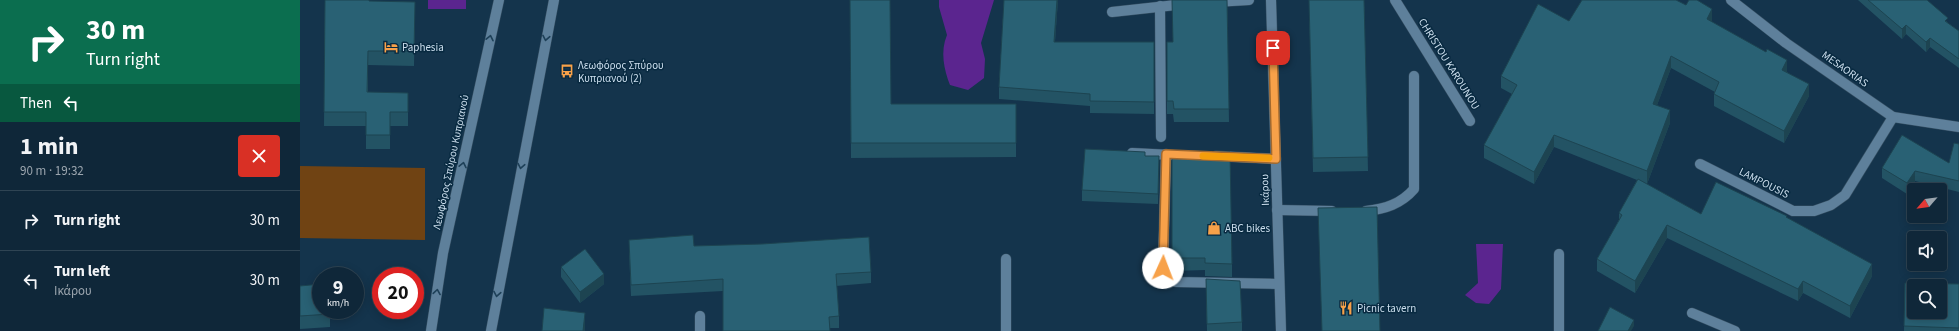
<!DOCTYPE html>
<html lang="en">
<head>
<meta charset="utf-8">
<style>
	:root { --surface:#0f2739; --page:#1d3344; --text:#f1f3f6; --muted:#9ba5ae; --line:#2f4453 }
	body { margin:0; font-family:"Source Sans 3",sans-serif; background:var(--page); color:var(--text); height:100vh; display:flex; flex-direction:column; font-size:15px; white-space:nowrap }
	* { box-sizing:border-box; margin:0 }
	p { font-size:13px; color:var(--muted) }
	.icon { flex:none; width:22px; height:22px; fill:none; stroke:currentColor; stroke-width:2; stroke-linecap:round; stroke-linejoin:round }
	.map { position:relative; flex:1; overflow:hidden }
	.drawer { display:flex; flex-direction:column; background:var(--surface); width:300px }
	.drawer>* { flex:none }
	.guide { background:#0b6e4f; color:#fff; overflow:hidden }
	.needle { width:26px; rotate:242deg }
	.controls { position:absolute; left:1607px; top:183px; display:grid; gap:8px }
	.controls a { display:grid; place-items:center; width:40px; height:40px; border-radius:4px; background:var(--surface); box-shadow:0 2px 10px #0003,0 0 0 1px var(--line); font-size:20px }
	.speed { position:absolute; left:12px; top:267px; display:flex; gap:8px; font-size:20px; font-weight:700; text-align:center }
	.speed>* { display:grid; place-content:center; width:52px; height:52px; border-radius:50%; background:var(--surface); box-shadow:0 2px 10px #0003,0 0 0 1px var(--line); line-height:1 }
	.speed small { font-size:10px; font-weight:400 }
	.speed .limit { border:6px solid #d22; background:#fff; color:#111 }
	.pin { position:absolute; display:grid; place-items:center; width:34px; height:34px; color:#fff; margin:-17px; border-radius:8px; box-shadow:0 2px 6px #0006 }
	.me { position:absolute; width:44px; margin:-22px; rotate:2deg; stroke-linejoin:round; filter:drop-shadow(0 0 3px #0008) }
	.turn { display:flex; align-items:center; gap:14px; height:84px; padding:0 20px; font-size:18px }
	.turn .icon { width:52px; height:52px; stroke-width:2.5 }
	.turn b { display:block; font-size:28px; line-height:34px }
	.then { display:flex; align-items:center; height:38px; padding:0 20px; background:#0003; gap:8px; font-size:15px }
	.round { display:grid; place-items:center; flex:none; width:42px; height:42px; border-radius:4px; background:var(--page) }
	.head { display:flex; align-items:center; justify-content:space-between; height:68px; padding:0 20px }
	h1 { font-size:24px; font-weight:700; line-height:30px }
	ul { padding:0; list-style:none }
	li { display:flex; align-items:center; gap:12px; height:60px; padding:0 20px; border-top:1px solid var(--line) }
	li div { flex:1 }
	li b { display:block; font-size:15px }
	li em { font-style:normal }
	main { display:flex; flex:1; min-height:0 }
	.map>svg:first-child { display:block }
</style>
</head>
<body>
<main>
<section class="drawer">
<div class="guide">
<div class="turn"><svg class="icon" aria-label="right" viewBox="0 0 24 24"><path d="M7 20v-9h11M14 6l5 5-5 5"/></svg><div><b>30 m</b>Turn right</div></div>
<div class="then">Then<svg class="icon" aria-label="left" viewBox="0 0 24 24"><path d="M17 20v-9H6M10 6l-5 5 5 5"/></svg></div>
</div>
<div class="head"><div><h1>1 min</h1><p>90 m · 19:32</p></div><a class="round" style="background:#d93025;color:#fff"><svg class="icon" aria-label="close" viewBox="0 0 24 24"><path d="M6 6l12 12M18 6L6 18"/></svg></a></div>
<ul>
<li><svg class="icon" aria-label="right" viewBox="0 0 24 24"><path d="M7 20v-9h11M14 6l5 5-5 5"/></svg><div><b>Turn right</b></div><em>30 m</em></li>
<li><svg class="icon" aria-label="left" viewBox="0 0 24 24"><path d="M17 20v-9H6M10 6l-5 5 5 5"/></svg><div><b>Turn left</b><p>Ικάρου</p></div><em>30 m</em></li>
</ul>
</section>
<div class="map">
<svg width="1659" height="331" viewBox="0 0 1659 331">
	<rect width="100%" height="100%" fill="#14344c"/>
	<polygon fill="#704313" points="0,166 125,168 125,240 0,238"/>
	<g fill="#5b258f">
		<rect x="128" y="0" width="38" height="9"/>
		<path d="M639,0H694L681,43L685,59L684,78L668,90L650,85C644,70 640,51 647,35L639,7Z"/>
		<polygon points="1176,244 1203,244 1201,289 1189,304 1176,303 1165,295 1178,283"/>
	</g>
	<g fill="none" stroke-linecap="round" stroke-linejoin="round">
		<g stroke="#354e62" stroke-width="11">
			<g id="lane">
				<polyline points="915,2 949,0"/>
				<polyline points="860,6 861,137"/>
				<polyline points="812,12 885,4"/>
				<polyline points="832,153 872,155"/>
				<polyline points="866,154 863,268 867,277 876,282 979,284"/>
				<polyline points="916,156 976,159"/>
				<polyline points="977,210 1032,211"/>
				<path d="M1066,211C1085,209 1101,204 1114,189V76"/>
				<polyline points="1259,254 1259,331"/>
				<polyline points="1392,313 1435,331"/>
				<polyline points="400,316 400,331"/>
			</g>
		</g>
		<g stroke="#354e62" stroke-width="11">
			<g id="street">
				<polyline points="1095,0 1170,121"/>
				<polyline points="1431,0 1486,43 1593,117 1659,127"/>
				<polyline points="1400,164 1493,211 1514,211 1531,205 1545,195 1593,117"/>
				<polyline points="706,331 706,259"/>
			</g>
		</g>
		<g stroke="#354e62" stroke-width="11">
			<g id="secondary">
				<polyline points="971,0 981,331"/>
				<polyline points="131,331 143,253 199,0"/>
				<polyline points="191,331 254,0"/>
			</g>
		</g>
		<use href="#lane" stroke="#5e809b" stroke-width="10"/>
		<use href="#street" stroke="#5e809b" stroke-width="10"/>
		<use href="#secondary" stroke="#5e809b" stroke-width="10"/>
	</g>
	<g fill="#235364">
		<polygon points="25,0 69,1 115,2 114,66 68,65 68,92 108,93 108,126 90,126 90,149 66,149 66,126 24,126"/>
		<polygon points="550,0 591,104 716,118 716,157 551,158"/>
		<polygon points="704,0 758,0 755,42 854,42 854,114 790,113 790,106 699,99 699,87"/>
		<polygon points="927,0 929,122 874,122 873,114 867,114 867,42 873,42"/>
		<polygon points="1009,0 1064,0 1068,171 1013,172"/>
		<polygon points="1558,0 1627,0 1648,23 1659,31 1659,68 1630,47 1626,52 1606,34 1602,39"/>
		<polygon points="1269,21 1412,21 1412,22 1487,72 1509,96 1484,143 1414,106 1414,94 1415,92 1371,68 1357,105 1370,123 1347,184 1343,182 1401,214 1487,218 1572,276 1550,318 1503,293 1498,301 1367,238 1335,293 1297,271 1297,259 1319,220 1319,213 1337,180 1254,147 1234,184 1184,158 1184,145 1212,94 1201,88 1201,76"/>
		<polygon points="1659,144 1659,192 1615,181 1607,194 1582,178 1582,168 1649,163"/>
		<polygon points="872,153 932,264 932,277 905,276 905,270 872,271"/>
		<polygon points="845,156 859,156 858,204 782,201 782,190"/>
		<polygon points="329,240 394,246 571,272 571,283 536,286 539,316 539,328 530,328 423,291 331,296 329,251"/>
		<polygon points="261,267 304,284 280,303 261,277"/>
		<polygon points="906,279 942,322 942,331 907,331"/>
		<polygon points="1605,283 1659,284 1659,331 1604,331"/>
		<polygon points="0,286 30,310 30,327 0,329"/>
	</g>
	<g fill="#1d4451">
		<polygon points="757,0 758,0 754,54 754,42"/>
		<polygon points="1412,9 1412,21 1407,32 1407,19"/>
		<polygon points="1606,25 1606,34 1602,39 1602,29"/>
		<polygon points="1630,38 1630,47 1626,52 1626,42"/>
		<polygon points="1371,56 1371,68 1353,116 1353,104"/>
		<polygon points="1487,60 1487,72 1482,82 1482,70"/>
		<polygon points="1509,84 1509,96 1484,143 1484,131"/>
		<polygon points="1370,110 1370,123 1347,184 1347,171"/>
		<polygon points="1254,135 1254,147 1234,184 1234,172"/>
		<polygon points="1615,171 1615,181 1607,194 1607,183"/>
		<polygon points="1367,225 1367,238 1335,293 1335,281"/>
		<polygon points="1572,264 1572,276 1550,318 1550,306"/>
		<polygon points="304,274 304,284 280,303 280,292"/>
		<polygon points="1503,281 1503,293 1498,301 1498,289"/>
		<polygon points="285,313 285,331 283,331"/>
		<polygon points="1334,320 1334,326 1331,331 1328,331"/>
	</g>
	<g fill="#296174" stroke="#1d4451" fill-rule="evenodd">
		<polygon points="25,0 69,0 69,1 115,2 114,51 68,51 67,92 108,93 108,112 90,112 90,135 66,135 66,112 24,112"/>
		<polygon points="550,0 590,0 591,104 716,104 716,143 551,143"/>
		<polygon points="704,0 757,0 754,42 854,42 854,102 790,101 790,94 699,87"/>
		<polygon points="872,0 927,0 929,109 874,109 873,101 867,101 867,42 873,42"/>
		<polygon points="1009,0 1064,0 1068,157 1013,158"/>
		<polygon points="1282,0 1376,0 1386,5 1389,0 1397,0 1412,9 1407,19 1466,52 1467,49 1487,60 1482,70 1509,84 1484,131 1414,94 1419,82 1371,56 1353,104 1370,110 1347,171 1254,135 1234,172 1184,145 1217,85 1201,76 1238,4 1269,21"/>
		<polygon points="1568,0 1627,0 1648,18 1645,21 1659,31 1659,59 1630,38 1626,42 1606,25 1602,29"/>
		<polygon points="1602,135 1649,163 1654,143 1659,144 1659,181 1615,171 1607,183 1582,168"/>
		<polygon points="785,149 845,152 845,156 859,156 858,194 782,190"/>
		<polygon points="930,152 932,264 905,263 905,258 872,258 872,153"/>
		<polygon points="1338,179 1401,214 1416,182 1487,216 1486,217 1572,264 1550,306 1503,281 1498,289 1367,225 1335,281 1297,259 1322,215 1319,213"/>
		<polygon points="1077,207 1080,331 1022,331 1018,208"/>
		<polygon points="393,235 394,246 462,244 569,237 571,272 536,274 539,316 529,317 530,331 423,331 423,279 331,285 329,240"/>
		<polygon points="285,249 304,274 280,292 261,267"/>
		<polygon points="906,279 940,281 942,322 907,324"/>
		<path d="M1605,283L1659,284V328L1604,326ZM1614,286H1640V312H1614Z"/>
		<polygon points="21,284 21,310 30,310 30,314 0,316 0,286"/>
		<polygon points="1310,307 1334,320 1328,331 1298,331"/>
		<polygon points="244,308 285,313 283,331 242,331"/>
	</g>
	<defs><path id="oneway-chevron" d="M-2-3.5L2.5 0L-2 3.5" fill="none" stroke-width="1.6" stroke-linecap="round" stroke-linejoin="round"/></defs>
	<g stroke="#1e4058">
		<use href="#oneway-chevron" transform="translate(190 38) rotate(-78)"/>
		<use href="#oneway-chevron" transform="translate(246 38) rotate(101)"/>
		<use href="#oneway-chevron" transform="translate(163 165) rotate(-78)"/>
		<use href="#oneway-chevron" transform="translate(221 166) rotate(101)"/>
		<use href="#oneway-chevron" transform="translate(137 292) rotate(-81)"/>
		<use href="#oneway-chevron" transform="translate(197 294) rotate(100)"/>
	</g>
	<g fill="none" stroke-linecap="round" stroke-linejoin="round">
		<g stroke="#a1692f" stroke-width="10">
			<polyline id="route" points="863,268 866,154 976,159 973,48"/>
		</g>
		<use href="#route" stroke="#f7a149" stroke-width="7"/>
		<polyline stroke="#f59e0b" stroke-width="7" points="903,156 969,158"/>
	</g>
	<defs>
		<g id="hotel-bare" transform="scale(1.08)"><path d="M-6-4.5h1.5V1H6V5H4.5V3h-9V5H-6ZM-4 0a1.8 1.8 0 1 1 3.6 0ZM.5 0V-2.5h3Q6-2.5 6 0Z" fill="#f7a149" stroke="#082a41" stroke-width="2.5" paint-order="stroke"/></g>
		<g id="bus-bare" transform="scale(1.08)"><path d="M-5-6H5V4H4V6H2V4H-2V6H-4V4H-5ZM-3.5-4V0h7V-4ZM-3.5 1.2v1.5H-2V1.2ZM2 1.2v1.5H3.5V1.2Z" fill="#f7a149" stroke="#082a41" stroke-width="2.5" paint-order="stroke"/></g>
		<g id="shop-bare" transform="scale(1.08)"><path d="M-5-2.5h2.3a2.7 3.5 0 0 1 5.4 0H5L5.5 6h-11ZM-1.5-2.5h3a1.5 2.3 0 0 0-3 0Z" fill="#f7a149" stroke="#082a41" stroke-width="2.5" paint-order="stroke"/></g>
		<g id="restaurant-bare" transform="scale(1.08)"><path d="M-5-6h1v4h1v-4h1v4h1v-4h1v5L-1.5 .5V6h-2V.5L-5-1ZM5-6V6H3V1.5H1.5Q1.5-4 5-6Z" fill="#f7a149" stroke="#082a41" stroke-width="2.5" paint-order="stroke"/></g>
	</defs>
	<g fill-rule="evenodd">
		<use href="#hotel-bare" x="91" y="47"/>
		<use href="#bus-bare" x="267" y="71"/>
		<use href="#shop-bare" x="914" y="228"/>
		<use href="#restaurant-bare" x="1046" y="308"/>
	</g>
	<g text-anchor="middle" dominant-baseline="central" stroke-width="3" stroke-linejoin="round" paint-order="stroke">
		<g font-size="11" fill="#ccdeed" stroke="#082a41" text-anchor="start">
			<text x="102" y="47">Paphesia</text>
			<text x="278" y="65">Λεωφόρος Σπύρου<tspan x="278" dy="13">Κυπριανού (2)</tspan></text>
			<text x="925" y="228">ABC bikes</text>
			<text x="1057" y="308">Picnic tavern</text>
		</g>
		<g font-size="11" fill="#ccdeed" stroke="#082a41">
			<text transform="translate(1149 64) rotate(58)">CHRISTOU KAROUNOU</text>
			<text transform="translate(1545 69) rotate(35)">MESAORIAS</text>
			<text transform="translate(151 162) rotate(-78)">Λεωφόρος Σπύρου Κυπριανού</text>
			<text transform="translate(1464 183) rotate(27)">LAMPOUSIS</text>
			<text transform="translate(965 190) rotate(-92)">Ικάρου</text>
		</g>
	</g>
</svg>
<div class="controls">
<a><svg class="needle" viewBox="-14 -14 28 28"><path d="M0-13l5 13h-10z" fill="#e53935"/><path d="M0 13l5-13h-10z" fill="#9ba5ae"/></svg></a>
<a><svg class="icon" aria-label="sound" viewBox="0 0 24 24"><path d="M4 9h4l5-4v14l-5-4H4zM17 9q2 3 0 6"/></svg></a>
<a><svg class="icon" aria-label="search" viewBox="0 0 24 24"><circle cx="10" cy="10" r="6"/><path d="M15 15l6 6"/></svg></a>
</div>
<div class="speed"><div>9<small>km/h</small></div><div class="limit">20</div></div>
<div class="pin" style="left:973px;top:48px;background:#d93025"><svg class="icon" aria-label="arrive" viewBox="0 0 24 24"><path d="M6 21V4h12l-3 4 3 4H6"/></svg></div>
<svg class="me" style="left:863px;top:268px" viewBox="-20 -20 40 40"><circle r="19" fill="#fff"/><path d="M0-13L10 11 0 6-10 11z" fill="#f7a149"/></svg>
</div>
</main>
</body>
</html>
